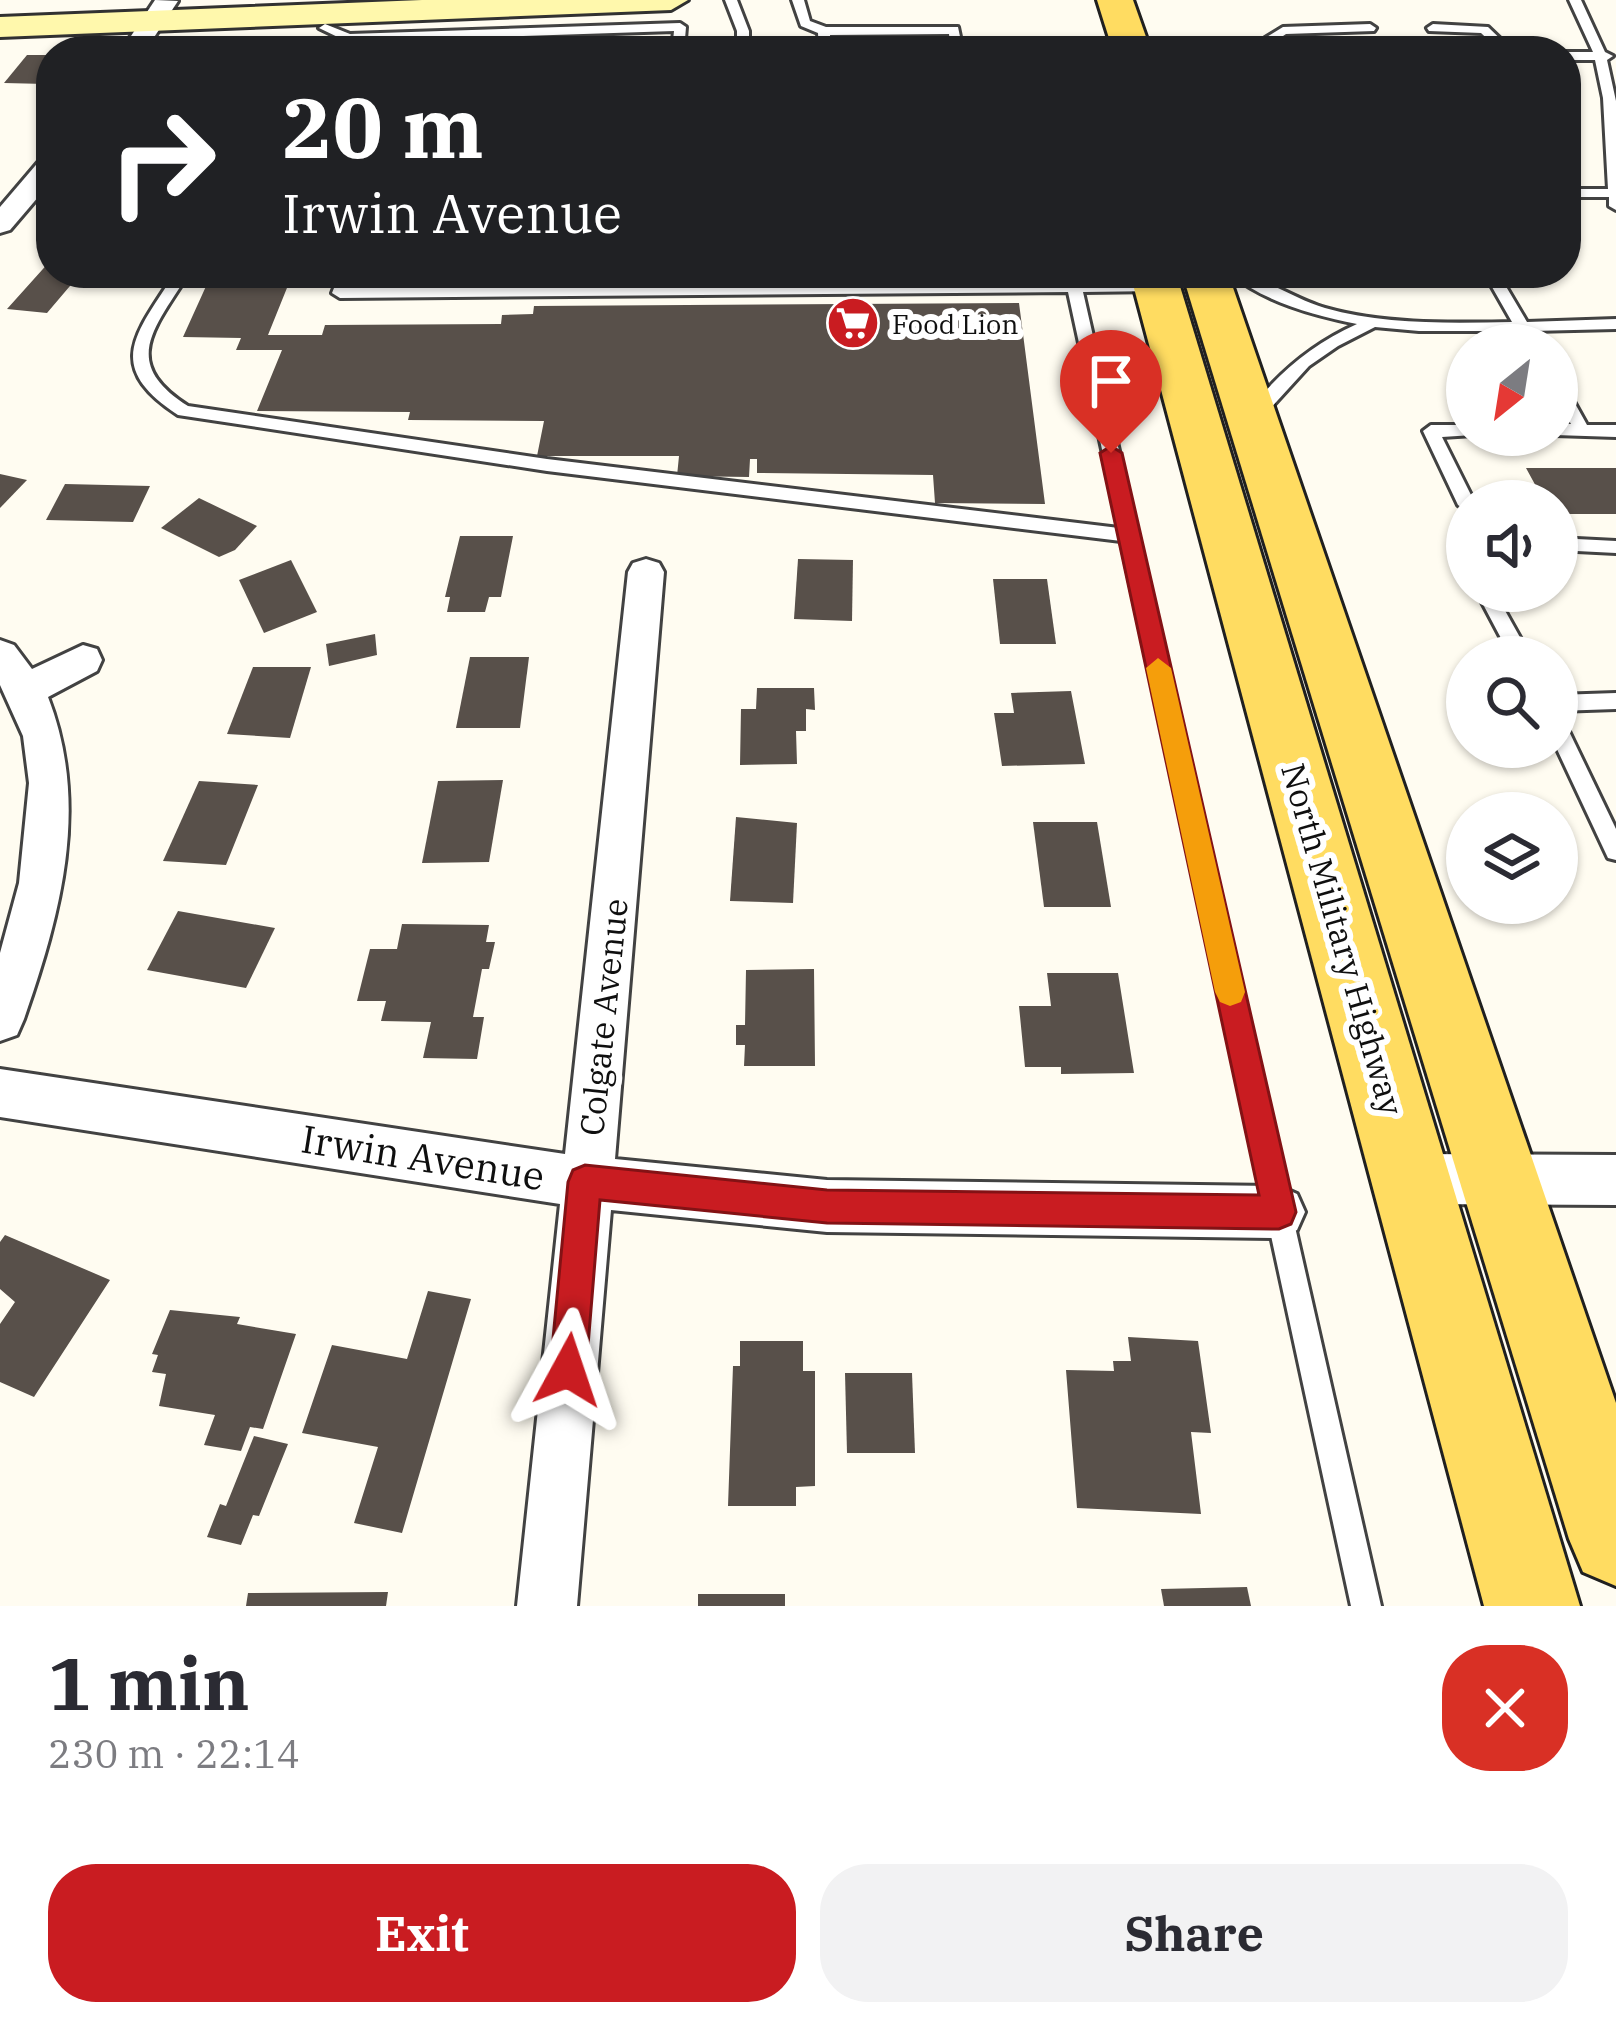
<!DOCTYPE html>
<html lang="en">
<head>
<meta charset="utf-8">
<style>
	:root { --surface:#fff; --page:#f2f2f3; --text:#2b2b33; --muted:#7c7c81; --accent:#c91c21 }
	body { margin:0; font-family:"IBM Plex Serif",serif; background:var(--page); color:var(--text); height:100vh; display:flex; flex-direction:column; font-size:45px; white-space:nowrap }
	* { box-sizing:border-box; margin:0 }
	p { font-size:39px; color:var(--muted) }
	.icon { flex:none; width:66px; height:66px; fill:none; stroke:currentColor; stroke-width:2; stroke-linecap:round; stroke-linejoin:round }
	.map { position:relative; height:1606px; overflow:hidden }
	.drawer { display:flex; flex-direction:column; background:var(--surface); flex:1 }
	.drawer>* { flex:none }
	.guide { position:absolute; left:36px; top:36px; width:1545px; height:252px; border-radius:48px; box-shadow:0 3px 9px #0004; background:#202124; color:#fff; overflow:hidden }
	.needle { width:78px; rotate:210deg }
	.fabs { position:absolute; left:1446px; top:324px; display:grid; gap:24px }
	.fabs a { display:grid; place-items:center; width:132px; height:132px; border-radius:50%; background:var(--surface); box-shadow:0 3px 9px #0004; font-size:60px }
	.pin { position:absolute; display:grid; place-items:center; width:102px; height:102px; color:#fff; margin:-123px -51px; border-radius:50% 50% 50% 0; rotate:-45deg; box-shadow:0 0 12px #0007 }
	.pin .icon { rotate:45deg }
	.me { position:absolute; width:132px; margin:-66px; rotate:5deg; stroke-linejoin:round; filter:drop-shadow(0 0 9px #0008) }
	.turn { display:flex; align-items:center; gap:42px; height:252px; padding:0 48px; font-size:54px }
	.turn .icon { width:156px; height:156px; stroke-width:2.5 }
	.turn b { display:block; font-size:84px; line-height:102px }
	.round { display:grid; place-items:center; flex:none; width:126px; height:126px; border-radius:48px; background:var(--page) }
	.head { display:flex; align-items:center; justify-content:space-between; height:204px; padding:0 48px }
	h1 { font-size:72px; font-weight:700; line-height:90px }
	.button { display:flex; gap:24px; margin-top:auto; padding:24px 48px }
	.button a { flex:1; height:138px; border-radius:48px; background:var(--accent); color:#fff; font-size:48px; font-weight:700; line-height:138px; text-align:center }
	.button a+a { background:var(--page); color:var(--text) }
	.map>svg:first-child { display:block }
</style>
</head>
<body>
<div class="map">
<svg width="1616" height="1606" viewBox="0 0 1616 1606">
	<rect width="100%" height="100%" fill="#fffcf1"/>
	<g fill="#58504a">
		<polygon points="253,36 282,36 275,49 245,49"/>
		<polygon points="886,41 929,41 933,51 886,51"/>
		<polygon points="27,55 51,55 46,84 4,83"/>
		<polygon points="51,260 51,273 81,273 47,313 7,309"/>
		<polygon points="212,273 293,273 268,335 322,335 325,325 501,324 502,315 533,314 534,306 1019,303 1045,504 935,503 933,475 757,473 757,459 750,459 749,477 677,476 679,456 537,456 544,421 408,420 410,412 257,411 282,350 236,350 241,338 183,337"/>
		<polygon points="1526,468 1616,468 1616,514 1557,514 1557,501 1544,501"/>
		<polygon points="0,474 27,480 0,508"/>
		<polygon points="65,484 150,486 133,522 46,520"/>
		<polygon points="199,498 257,526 235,550 219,557 161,528"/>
		<polygon points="460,536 513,536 501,597 489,597 485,612 447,612 450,597 445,597"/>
		<polygon points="798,559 853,560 852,621 794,619"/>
		<polygon points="291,560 317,612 264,633 239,580"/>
		<polygon points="993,579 1047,579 1056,644 1000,644"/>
		<polygon points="375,634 377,655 329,666 326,644"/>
		<polygon points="470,657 529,657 520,728 456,728"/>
		<polygon points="253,667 311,667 290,738 227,734"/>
		<polygon points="757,688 814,688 815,710 806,709 806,731 796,731 797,764 740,765 741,709 756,709"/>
		<polygon points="1071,691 1085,764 1002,766 994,713 1014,713 1011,693"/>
		<polygon points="503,780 489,862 422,863 438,781"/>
		<polygon points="199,781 258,785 226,865 163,861"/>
		<polygon points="736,817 797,823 793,903 730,901"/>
		<polygon points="1033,822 1097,822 1111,907 1044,907"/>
		<polygon points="178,911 275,928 246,988 147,970"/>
		<polygon points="402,924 489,925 486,942 495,942 489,969 482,969 473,1017 484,1017 477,1059 423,1058 431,1022 381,1021 386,1001 357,1001 370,949 397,949"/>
		<polygon points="814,969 815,1066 744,1066 745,1045 736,1045 736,1025 745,1025 746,970"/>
		<polygon points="1047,973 1118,973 1134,1073 1061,1074 1061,1067 1025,1067 1019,1006 1051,1006"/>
		<polygon points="5,1235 110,1280 34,1397 0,1382 0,1324 15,1302 0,1289 0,1242"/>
		<polygon points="428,1291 471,1299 402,1533 354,1523 378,1447 302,1433 332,1345 407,1359"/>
		<polygon points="170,1310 240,1317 237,1324 296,1334 263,1429 250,1427 241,1451 204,1445 215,1415 159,1406 166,1374 152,1372 158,1355 152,1354"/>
		<polygon points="1128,1337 1198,1341 1211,1433 1191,1432 1201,1514 1077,1508 1066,1370 1114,1371 1113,1361 1131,1361"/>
		<polygon points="740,1341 803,1341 803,1371 815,1371 815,1486 796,1487 796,1506 728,1506 733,1366 740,1366"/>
		<polygon points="845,1373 912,1373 915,1453 847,1453"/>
		<polygon points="254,1436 288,1444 259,1516 253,1515 241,1545 207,1537 220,1504 226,1506"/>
		<polygon points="1247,1587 1251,1606 1164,1606 1161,1589"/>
		<polygon points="388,1592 386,1606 246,1606 248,1593"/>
		<rect x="698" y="1594" width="87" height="12"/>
	</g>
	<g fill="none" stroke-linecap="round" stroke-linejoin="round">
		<g stroke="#424242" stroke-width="6">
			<g id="lane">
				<polygon points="725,0 737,0 749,31 749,51 737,51 737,31"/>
				<polygon points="792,0 804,0 810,21 826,27 958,27 963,51 951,51 949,34 830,35 831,51 819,51 818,33 801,26"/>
				<polygon points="1569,0 1581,0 1605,52 1613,56 1607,60 1616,101 1616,210 1609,206 1609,197 1566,197 1566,189 1608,189 1603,98 1595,60 1566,60 1566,52 1593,52"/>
				<polygon points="680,23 686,27 684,51 672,51 674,31 348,42 319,28 325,24 350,34"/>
				<polygon points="1370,24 1376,28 1374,31 1286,34 1277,40 1277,51 1265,51 1265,38 1283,27"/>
				<polygon points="1433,24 1488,27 1513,51 1500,51 1481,33 1429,31 1427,28"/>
				<path d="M175,273H189C155,328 119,362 188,406L547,459L1119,528L1068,292L340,298L332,293L340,273H354L349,288L1066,283L1064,273H1078L1081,283L1162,284L1164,287L1157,291L1083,292L1381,1606H1351L1121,541L547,471L178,415C103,366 136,334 175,273Z"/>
				<path d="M1229,273C1259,273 1293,299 1325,308C1385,325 1450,323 1512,322L1484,273H1498L1527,322L1616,319V329L1532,331L1541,345H1525L1517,331H1419L1375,327L1338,346L1309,366L1258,422L1252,423L1244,418C1274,376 1310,345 1357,324C1312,315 1265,302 1229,273Z"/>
				<polygon points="1557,381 1563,382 1587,425 1616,425 1616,437 1555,435 1557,424 1571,424 1557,400"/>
				<polygon points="1431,425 1467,425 1467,435 1473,435 1442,437 1474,501 1467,501 1467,511 1458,505 1423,431"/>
				<polygon points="1557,538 1616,541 1616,553 1557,550"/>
				<polygon points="1476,591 1494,591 1531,657 1511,657"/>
				<polygon points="1616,693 1616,709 1557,711 1557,695"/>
				<polygon points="1557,719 1564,721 1616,829 1616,860 1608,858 1556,747"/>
			</g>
		</g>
		<g stroke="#424242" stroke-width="6">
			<g id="street">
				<polygon points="155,0 178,1 145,51 121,51"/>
				<polygon points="51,157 51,182 10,230 0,233 0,207 41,159"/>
				<polygon points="646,559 659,563 664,572 615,1159 827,1180 1279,1186 1297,1194 1305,1212 1297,1230 1279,1238 827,1232 611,1210 577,1606 517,1606 560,1204 0,1117 0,1069 565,1154 628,572 633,563"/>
				<path d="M0,640L14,645L32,669L83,645L97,649L102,660L97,671L48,697C90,805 61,913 24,1019L17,1035L0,1041V953L19,883L29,783L23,736L0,685Z"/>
				<polygon points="1410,1154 1616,1155 1616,1205 1410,1204 1392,1197 1385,1179 1392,1161"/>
			</g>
		</g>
		<g stroke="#313131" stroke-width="6">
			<polygon id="secondary" points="422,0 688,0 671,10 0,37 0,17"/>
		</g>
		<g stroke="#202020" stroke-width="6">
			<g id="primary">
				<polygon points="1097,0 1133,0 1151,51 1113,51"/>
				<polygon points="1130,273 1176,273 1580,1606 1484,1606"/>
				<polygon points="1182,273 1228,273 1616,1403 1616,1586 1583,1572 1569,1539"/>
			</g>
		</g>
		<use href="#lane" fill="#fff" fill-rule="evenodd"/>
		<use href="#street" fill="#fff" fill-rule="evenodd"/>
		<use href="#secondary" fill="#fff8ac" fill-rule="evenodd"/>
		<use href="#primary" fill="#ffdc61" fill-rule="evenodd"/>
	</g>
	<polygon fill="#c91c21" stroke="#831215" stroke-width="3" points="1111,446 1122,453 1296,1212 1291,1224 1279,1229 827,1223 600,1200 586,1370 581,1383 568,1388 555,1383 550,1370 568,1182 573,1170 585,1165 827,1190 1259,1195 1100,453"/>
	<polygon fill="#f59e0b" points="1158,658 1171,668 1245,992 1241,1002 1230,1006 1220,1002 1215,992 1146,668"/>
	<defs>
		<g id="supermarket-disc" transform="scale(2.7)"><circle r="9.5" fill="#c91c21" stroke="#fff"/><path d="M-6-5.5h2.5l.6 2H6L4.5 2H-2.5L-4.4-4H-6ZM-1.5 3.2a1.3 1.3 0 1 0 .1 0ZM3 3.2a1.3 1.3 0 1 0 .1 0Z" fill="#fff"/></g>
	</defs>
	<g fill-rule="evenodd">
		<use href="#supermarket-disc" x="853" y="323"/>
	</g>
	<g text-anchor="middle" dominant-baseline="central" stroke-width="12" stroke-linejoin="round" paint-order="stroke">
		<g font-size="27" fill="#0f0f0f" stroke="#fff" text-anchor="start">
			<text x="892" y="323">Food Lion</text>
		</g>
		<g font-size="33" fill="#0f0f0f" stroke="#fff">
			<text transform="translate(1343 939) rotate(74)">North Military Highway</text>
			<text transform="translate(603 1017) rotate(-84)">Colgate Avenue</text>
		</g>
		<g font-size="39" fill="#0f0f0f" stroke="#fff">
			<text transform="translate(423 1157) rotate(9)">Irwin Avenue</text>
		</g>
	</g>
</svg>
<div class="fabs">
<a><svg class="needle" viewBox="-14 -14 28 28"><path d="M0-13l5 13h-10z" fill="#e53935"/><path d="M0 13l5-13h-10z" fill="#7c7c81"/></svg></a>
<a><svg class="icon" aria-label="sound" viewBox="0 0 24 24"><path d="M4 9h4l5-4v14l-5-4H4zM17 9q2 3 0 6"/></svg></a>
<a><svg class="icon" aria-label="search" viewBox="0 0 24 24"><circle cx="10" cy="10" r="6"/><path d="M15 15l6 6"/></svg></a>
<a><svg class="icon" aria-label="layers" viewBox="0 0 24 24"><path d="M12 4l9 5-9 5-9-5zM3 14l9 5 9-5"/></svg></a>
</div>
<div class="pin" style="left:1111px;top:453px;background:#d93025"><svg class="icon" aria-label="arrive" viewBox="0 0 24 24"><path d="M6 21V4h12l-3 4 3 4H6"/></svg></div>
<svg class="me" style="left:568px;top:1370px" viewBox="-20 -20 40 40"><path d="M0-17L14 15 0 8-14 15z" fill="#c91c21" stroke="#fff" stroke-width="4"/></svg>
<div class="guide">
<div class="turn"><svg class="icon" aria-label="right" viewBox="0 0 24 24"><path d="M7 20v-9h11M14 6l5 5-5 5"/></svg><div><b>20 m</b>Irwin Avenue</div></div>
</div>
</div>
<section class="drawer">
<div class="head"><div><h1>1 min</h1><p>230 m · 22:14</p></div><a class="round" style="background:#d93025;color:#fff"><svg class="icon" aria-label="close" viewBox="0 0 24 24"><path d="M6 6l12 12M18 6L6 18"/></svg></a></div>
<div class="button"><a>Exit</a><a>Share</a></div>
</section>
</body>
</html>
